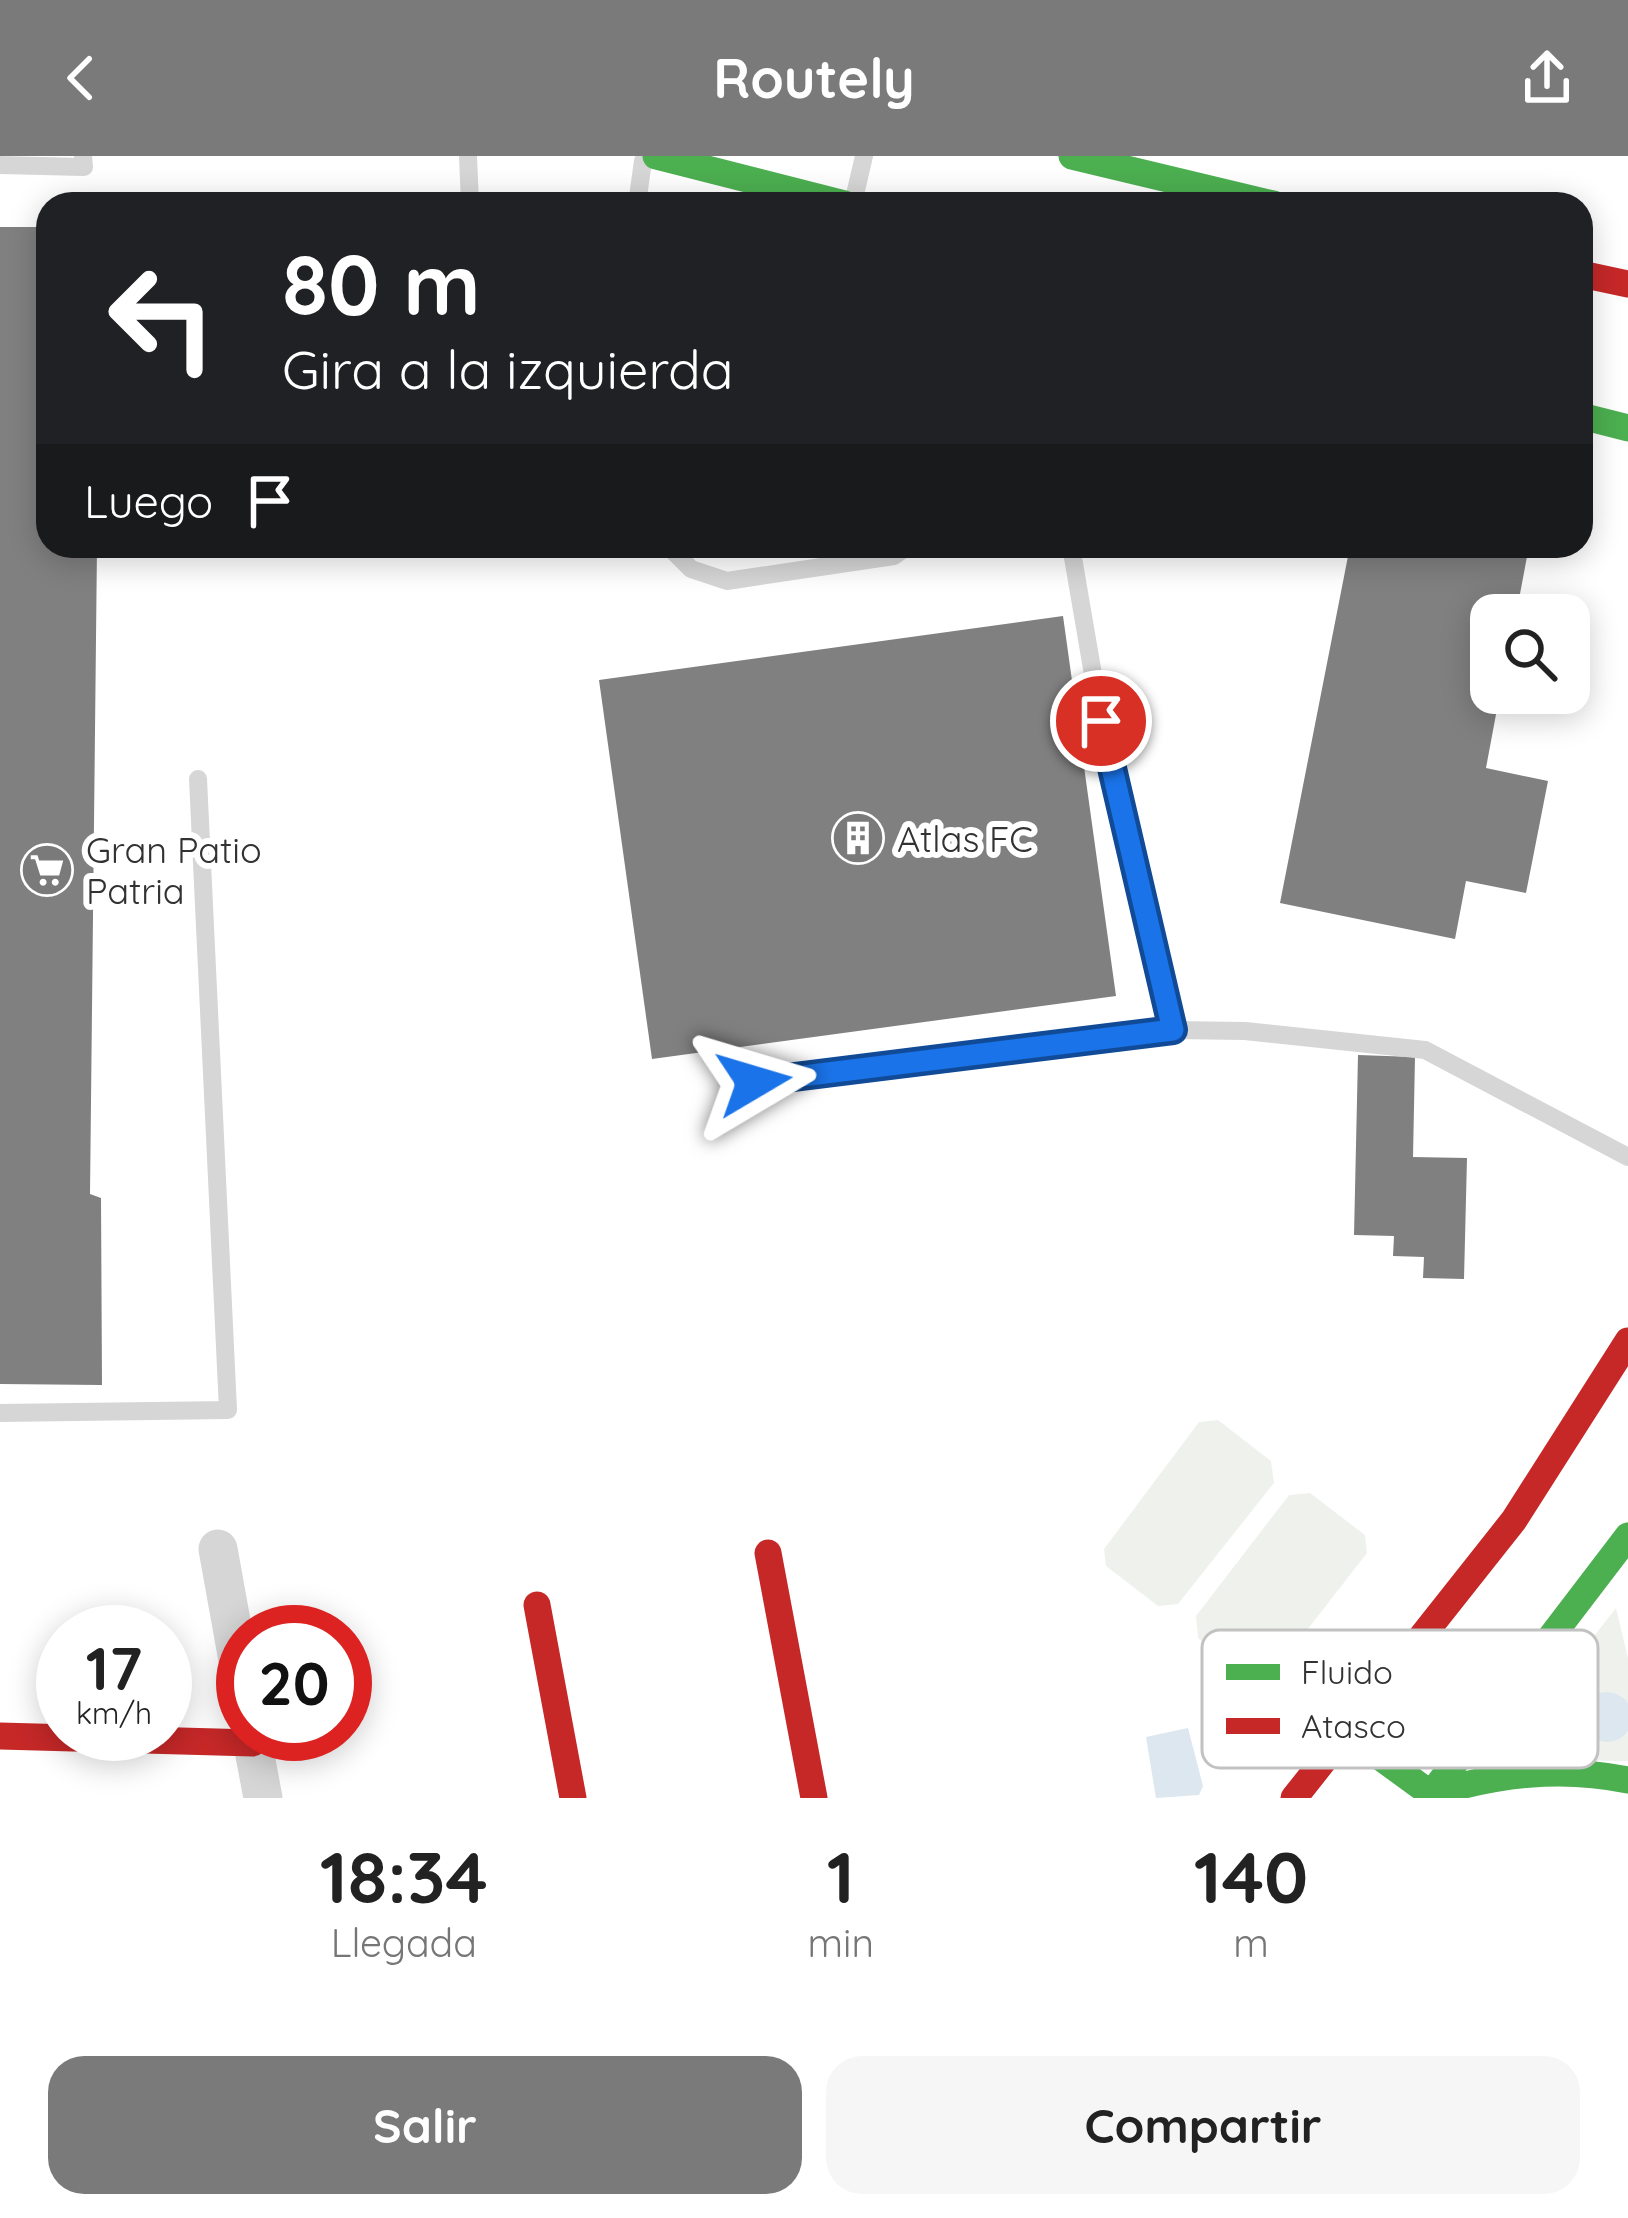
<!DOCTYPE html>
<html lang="es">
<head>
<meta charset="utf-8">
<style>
	:root { --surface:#fff; --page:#f6f6f6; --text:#222; --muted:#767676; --accent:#7a7a7a }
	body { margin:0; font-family:Quicksand,sans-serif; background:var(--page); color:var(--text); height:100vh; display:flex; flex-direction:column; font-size:45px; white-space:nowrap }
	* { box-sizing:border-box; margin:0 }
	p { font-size:39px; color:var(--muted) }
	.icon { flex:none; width:66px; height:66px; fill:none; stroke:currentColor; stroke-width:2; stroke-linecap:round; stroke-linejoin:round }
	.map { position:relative; height:1642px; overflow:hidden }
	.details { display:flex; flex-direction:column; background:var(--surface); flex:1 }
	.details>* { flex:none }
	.hud { position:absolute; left:36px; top:36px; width:1557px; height:366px; border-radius:36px; box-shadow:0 6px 30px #0003; background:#202124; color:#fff; overflow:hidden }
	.buttons { position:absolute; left:1470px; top:438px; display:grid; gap:24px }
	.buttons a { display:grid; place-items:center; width:120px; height:120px; border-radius:24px; background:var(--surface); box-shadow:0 6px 30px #0003; font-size:60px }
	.speed { position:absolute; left:36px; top:1449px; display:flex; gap:24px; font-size:60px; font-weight:700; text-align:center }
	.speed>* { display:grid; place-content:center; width:156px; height:156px; border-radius:50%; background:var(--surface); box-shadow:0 6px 30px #0003; line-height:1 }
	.speed small { font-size:30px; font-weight:400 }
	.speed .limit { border:18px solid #d22; background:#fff; color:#111 }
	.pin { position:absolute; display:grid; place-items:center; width:102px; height:102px; color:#fff; margin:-51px; border:6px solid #fff; border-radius:50%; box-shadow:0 3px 12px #0007 }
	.me { position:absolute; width:132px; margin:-66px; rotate:83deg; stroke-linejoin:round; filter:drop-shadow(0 0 9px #0008) }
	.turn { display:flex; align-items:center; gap:42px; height:252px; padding:0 48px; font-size:54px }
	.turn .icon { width:156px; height:156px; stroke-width:2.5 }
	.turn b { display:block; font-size:84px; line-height:102px }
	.then { display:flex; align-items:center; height:114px; padding:0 48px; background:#0003; gap:24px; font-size:45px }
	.eta { display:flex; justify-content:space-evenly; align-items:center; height:204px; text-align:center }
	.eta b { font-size:72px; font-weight:800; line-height:84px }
	.cta { display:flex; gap:24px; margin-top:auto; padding:24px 48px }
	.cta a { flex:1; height:138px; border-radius:36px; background:var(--accent); color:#fff; font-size:48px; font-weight:800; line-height:138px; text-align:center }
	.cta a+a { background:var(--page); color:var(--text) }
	header { display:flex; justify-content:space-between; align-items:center; height:156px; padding:0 48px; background:var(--accent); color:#fff; font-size:54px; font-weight:800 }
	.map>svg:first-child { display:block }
</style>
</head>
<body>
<header><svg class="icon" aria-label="back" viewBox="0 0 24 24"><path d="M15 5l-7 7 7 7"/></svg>Routely<svg class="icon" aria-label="share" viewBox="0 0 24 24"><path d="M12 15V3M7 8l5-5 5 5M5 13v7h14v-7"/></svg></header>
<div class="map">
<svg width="1628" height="1642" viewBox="0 0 1628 1642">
	<rect width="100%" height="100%" fill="#fff"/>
	<g fill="#eff2ec">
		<polygon points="1218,1264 1271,1305 1274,1327 1178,1448 1158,1450 1106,1410 1104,1393 1199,1266"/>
		<polygon points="1310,1337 1365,1379 1367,1397 1269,1523 1251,1525 1198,1482 1196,1460 1289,1339"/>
		<polygon points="1616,1452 1628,1502 1628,1605 1497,1604"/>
	</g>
	<g fill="#dde7ef">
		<circle cx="1607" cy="1561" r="25"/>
		<polygon points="1188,1572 1203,1630 1199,1639 1156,1642 1146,1581"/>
	</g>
	<g fill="#808080">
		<polygon points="0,71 48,71 48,390 97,390 90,1038 101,1042 102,1229 0,1228"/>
		<polygon points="1350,390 1529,390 1516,459 1491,459 1491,537 1500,537 1486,612 1548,625 1526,737 1466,725 1455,783 1280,747"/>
		<polygon points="1063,460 1116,840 652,903 599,524"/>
		<polygon points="1358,899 1415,901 1413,1001 1467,1002 1464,1123 1423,1122 1424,1101 1393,1100 1394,1080 1354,1079"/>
	</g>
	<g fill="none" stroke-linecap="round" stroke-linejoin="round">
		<g stroke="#d6d6d6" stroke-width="18">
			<polyline points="468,0 470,48"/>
			<polyline points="0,9 84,11 83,0"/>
			<polyline points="854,43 864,0"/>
			<polyline points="637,48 643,5"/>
			<polyline points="668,390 691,413 727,425 894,400 908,390"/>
			<polyline points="1071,390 1101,565 1173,874"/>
			<polyline points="754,926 1173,874 1245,875 1425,894 1628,1001"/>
			<polyline points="0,1257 228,1254 198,623"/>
		</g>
		<g stroke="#d6d6d6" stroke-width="39">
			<polyline points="218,1393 243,1532"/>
			<polyline points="251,1578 263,1642"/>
		</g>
		<g stroke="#4caf50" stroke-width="27">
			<polyline points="656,0 845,48"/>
			<polyline points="1072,0 1273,48"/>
			<polyline points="1581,260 1628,272"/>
			<path d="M1346,1576L1431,1638C1498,1618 1559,1610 1628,1624"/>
			<polyline points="1428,1642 1628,1380"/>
		</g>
		<g stroke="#c62828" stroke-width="27">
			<polyline points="1581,118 1628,128"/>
			<polyline points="768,1397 814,1642"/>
			<polyline points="537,1449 573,1642"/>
			<polyline points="0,1580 253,1587"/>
			<polyline points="1294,1642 1514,1364 1628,1185"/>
		</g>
	</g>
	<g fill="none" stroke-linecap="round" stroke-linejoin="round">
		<g stroke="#114b97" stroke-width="30">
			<polyline id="route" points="754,926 1173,874 1101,565"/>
		</g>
		<use href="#route" stroke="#1a73e8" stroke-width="21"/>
	</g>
	<defs>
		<g id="building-disc" transform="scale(2.7)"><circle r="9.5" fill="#7a7a7a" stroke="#fff"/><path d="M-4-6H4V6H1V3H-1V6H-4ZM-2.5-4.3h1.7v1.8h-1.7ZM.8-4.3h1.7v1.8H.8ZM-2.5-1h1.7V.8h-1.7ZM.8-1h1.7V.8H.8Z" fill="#fff"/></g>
		<g id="supermarket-disc" transform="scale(2.7)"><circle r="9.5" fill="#7a7a7a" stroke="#fff"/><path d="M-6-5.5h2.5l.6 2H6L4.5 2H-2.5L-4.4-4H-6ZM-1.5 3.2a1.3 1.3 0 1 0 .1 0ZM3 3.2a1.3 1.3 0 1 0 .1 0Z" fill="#fff"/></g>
	</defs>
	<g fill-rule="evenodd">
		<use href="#building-disc" x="858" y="682"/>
		<use href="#supermarket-disc" x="47" y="714"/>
	</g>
	<g text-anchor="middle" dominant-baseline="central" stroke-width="12" stroke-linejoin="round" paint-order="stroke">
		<g font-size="36" fill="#323232" stroke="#fff" text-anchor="start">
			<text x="897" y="682">Atlas FC</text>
			<text x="86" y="693">Gran Patio<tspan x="86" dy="41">Patria</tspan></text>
		</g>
	</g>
	<rect x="1202" y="1474" width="396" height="138" rx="18" fill="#fff" stroke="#c2c2c2" stroke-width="3"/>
	<rect x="1226" y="1508" width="54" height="16" fill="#4caf50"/>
	<rect x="1226" y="1562" width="54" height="16" fill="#c62828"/>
	<g font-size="33" fill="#323232">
		<text x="1301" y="1528">Fluido</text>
		<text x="1301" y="1582">Atasco</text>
	</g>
</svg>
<div class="buttons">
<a><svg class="icon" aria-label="search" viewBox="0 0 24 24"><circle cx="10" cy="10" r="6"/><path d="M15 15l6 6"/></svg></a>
</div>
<div class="speed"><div>17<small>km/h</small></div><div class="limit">20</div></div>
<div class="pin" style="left:1101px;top:565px;background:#d93025"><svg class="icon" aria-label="arrive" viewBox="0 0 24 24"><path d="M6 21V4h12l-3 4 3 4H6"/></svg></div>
<svg class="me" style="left:754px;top:926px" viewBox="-20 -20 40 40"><path d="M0-17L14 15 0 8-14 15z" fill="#1a73e8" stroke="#fff" stroke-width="4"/></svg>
<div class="hud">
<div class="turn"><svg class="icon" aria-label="left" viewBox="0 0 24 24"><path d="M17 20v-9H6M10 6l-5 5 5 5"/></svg><div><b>80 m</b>Gira a la izquierda</div></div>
<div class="then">Luego<svg class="icon" aria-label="arrive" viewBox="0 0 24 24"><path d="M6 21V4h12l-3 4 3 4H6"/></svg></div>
</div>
</div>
<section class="details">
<div class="eta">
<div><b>18:34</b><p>Llegada</p></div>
<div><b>1</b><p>min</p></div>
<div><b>140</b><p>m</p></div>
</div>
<div class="cta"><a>Salir</a><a>Compartir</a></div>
</section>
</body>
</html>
